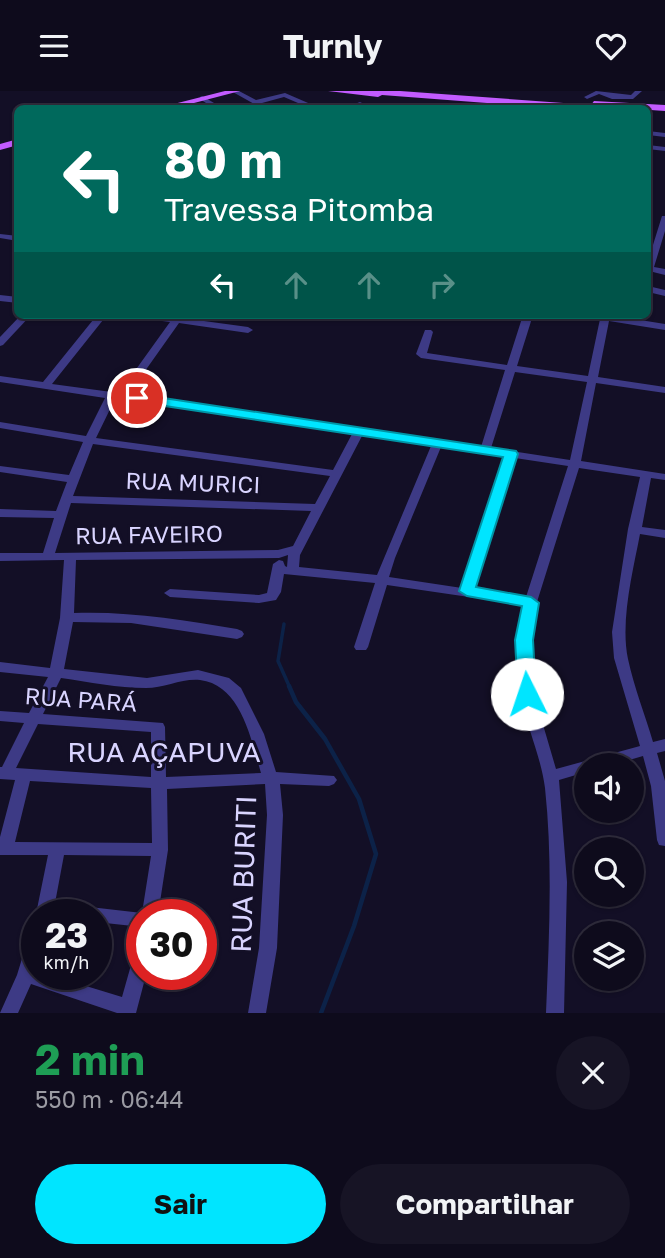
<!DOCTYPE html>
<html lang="pt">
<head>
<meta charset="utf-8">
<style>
	:root { --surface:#0e0b1c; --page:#171425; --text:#f1f3f6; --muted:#9b9ba3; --line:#2e2b3b; --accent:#00e5ff }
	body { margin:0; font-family:"Golos Text",sans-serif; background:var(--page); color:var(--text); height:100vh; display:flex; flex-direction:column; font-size:26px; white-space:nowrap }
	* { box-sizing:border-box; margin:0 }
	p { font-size:23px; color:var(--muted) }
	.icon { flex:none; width:38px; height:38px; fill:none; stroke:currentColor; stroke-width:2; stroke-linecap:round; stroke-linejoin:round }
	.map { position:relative; height:922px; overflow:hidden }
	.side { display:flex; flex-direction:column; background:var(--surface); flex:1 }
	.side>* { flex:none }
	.banner { position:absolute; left:14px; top:14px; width:637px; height:214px; border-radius:10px; box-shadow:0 2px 5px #0004,0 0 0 2px var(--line); background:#00695c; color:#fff; overflow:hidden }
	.tools { position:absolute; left:574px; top:662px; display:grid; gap:14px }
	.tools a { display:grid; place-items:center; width:70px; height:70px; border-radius:50%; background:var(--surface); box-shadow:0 2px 5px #0004,0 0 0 2px var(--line); font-size:35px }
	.speed { position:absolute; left:21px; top:808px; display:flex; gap:14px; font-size:35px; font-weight:700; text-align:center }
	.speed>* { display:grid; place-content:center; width:91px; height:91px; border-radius:50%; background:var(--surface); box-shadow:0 2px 5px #0004,0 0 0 2px var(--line); line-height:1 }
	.speed small { font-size:18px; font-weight:400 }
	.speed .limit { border:10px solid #d22; background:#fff; color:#111 }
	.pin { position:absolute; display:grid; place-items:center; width:60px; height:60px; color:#fff; margin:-30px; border:4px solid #fff; border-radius:50%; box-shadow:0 2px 7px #0007 }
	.me { position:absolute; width:77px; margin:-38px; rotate:356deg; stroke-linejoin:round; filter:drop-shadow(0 0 5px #0008) }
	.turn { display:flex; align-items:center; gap:24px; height:147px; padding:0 35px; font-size:32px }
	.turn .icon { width:91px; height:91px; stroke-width:2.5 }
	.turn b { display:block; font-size:49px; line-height:60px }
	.lanes { display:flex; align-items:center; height:66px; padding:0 35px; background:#0003; justify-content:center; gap:35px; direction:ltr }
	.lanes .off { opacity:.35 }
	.round { display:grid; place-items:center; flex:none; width:74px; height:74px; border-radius:37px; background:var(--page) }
	.headline { display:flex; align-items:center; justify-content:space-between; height:119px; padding:0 35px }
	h1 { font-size:42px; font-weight:700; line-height:52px; color:#1e9e55 }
	.cta { display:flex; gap:14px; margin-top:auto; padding:14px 35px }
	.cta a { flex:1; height:80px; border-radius:42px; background:var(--accent); color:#111; font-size:28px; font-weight:700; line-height:80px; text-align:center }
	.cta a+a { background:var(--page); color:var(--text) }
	header { display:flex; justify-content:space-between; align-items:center; height:91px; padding:0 35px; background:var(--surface); font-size:32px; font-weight:700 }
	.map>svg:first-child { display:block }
</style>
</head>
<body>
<header><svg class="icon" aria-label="menu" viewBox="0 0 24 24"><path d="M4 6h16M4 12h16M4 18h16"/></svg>Turnly<svg class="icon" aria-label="heart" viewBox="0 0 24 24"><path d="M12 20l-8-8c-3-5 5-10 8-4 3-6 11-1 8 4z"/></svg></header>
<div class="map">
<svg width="665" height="922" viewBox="0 0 665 922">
	<rect width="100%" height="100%" fill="#130f26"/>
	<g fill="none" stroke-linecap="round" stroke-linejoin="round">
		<polyline stroke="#0c2248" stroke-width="3.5" points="284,533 278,570 290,597"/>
		<polyline stroke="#0c2248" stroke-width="4.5" points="289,595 296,611 325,648 359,708 376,763 354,835 321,922"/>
		<g fill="#3d3a85" fill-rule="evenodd">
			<polygon points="231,0 239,0 256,9 285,2 322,18 312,18 284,6 262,12 272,18 263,18"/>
			<polygon points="596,0 631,4 635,0 642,0 633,8 612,8 599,3 587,8 584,6"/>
			<polygon points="202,5 204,6 224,18 215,18 200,8 200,6"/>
			<polygon points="360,11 362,12 362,14 352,18 341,18"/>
			<polygon points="407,14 410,16 409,17 399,18"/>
			<polygon points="648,40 665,42 665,46 648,44"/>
			<polygon points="648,54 665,56 665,60 648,58"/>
			<polygon points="662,125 665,125 665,140 654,176 665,178 665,184 653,181 648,185 648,170"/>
			<polygon points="0,143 18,145 18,150 0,147"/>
			<polygon points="648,195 665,199 665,205 648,201"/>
			<polygon points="0,204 18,206 18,212 0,210"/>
			<polygon points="21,224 31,224 3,254 0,255 0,246"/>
			<path d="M97,224H107L52,293L119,302L170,231L139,227L134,224L174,226L175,224H183L182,227L248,236L253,239L248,242L179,232L128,304L481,356L505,279L421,267L416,263L425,239H431L433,241L427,262L507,274L523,224H533L517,275L588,285L600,228L587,224H609L665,233V239L609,230L598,286L665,296V302L596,292L581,370L665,383V389L651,387L642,436L665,439V447L640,443C633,480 620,530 628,568C634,596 645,624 653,651L665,648V660L657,662L665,690V755L659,754L657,749L651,695L643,665L612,674H586V681L559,689L567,791L564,922H546C549,847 553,772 545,697C541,666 527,636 520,604C514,575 518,544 524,514L387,494L368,556L366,559H356L354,556L375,492L284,483L281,501L276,509L259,512L170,506L164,502L170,498L259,504L267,502L273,473L279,469L283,470L285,475L287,476L288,464L279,467L76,469L74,522C129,520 183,529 237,538L242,540L244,543L242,546L237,548L131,532L73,531L64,578L147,587L198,579L229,587L241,597L264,643L276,681L334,685L337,689L334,693L329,695L280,693L283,724L277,857L266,922H248L259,857L267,724L265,693L167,698L168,759L158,824H142V836L96,831V824H37V826V818L48,764H0V746L15,689L0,688V676H2L24,632L0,630V620L29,622L48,586L0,581V571L50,577L60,527L64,469L0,470V462H43L54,427L0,426V418L56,420L67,391L0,381V375L69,384L83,351L0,337V331L86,345L105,307L0,291V285L43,291ZM515,281L587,291L570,369L491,357ZM115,308L352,343L333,379L96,347ZM362,345L431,355L377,484L299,476L300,464ZM93,353L330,385L315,413L73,405ZM441,356L505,366L462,497L389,486L395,467ZM515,367L568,375L526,506L474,498ZM579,377L640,386L628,438L612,541L614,567L640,655L556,678L534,603L531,549L537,511ZM71,412L311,420L293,455L278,459L55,462ZM61,587C89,591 118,597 146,597C164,597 183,587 200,589C241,594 251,648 261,682L166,686L165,636L163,632L43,623ZM38,633L151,641V686L16,677ZM30,690L151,697L152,752L15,751ZM64,764L151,765L142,822L55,812Z"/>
			<polygon points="37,841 37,884 50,884 122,906 133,867 136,862 142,859 142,884 146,884 136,922 117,922 31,893 18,922 0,922 17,884 28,848 31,843"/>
		</g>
		<g fill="#c25bff" fill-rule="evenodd">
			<polygon points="225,0 240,0 171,18 154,18"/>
			<polygon points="328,0 400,0 591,14 594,10 665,14 665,20 607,16 564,18 382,4 378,6"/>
			<polygon points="18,48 18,54 0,59 0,53"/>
		</g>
	</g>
	<polygon fill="#00e5ff" stroke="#0095a6" stroke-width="2" points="137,303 516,360 518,363 476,496 531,506 539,512 533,549 536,603 533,608 520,608 518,603 515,549 522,515 467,505 459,500 503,366 132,310 131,307"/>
	<g text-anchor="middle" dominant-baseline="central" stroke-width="6" stroke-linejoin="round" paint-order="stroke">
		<g font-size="23" fill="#d9d4ff" stroke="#130f26">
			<text transform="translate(193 391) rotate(2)">RUA MURICI</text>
			<text transform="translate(149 443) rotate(-1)">RUA FAVEIRO</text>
			<text transform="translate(81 608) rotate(4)">RUA PARÁ</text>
		</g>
		<g font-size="28" fill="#d9d4ff" stroke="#130f26">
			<text x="164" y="660">RUA AÇAPUVA</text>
			<text transform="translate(243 783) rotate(-88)">RUA BURITI</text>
		</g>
	</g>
</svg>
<div class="tools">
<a><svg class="icon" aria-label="sound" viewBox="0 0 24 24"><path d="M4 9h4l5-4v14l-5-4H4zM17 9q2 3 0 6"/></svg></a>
<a><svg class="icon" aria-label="search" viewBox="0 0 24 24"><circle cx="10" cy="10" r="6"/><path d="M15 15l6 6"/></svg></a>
<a><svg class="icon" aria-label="layers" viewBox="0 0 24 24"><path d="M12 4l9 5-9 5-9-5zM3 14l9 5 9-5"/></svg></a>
</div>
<div class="speed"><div>23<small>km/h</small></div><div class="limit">30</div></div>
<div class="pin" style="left:137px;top:307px;background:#d93025"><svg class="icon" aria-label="arrive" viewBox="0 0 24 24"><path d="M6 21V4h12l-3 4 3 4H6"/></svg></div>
<svg class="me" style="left:527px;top:603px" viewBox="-20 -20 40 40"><circle r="19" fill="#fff"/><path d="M0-13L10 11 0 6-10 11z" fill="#00e5ff"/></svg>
<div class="banner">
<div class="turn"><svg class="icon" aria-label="left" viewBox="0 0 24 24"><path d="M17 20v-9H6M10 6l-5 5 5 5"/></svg><div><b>80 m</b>Travessa Pitomba</div></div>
<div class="lanes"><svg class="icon" aria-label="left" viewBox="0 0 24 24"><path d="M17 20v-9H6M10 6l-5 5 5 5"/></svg><svg class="icon off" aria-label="ahead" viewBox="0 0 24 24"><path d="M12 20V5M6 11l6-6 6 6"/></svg><svg class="icon off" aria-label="ahead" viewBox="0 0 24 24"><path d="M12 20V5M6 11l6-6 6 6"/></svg><svg class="icon off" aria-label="right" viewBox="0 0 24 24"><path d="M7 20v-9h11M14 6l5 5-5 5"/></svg></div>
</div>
</div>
<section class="side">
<div class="headline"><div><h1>2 min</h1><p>550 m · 06:44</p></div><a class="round"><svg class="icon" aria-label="close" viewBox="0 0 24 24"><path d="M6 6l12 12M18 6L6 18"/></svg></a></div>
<div class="cta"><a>Sair</a><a>Compartilhar</a></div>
</section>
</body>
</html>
